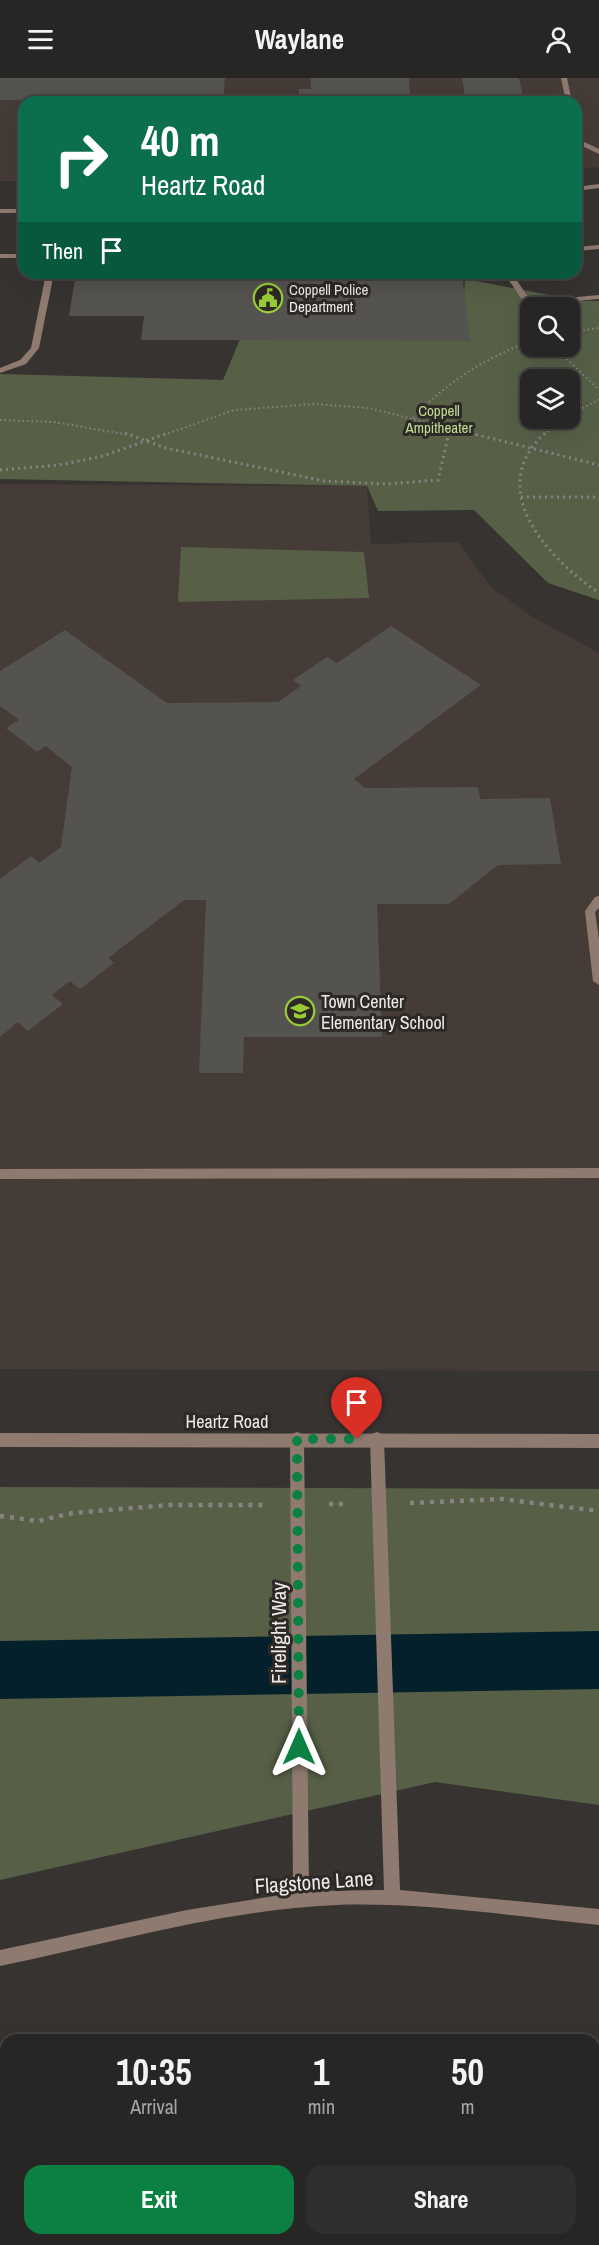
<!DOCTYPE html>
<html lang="en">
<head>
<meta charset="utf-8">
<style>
	:root { --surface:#282625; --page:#302e2d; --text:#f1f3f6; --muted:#a5a5a7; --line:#444342; --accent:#0b8043 }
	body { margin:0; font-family:"Archivo Narrow",sans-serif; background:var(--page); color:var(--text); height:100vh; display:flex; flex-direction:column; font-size:22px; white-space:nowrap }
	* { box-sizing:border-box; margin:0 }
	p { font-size:20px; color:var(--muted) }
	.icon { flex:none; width:33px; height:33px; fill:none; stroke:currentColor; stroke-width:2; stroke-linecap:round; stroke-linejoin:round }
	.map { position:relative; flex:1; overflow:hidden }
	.panel { position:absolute; left:0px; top:1956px; width:600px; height:212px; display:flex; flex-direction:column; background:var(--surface); border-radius:18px 18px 0 0; box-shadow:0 6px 24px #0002,0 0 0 2px var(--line) }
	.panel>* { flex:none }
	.guide { position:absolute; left:18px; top:18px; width:564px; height:183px; border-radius:18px; box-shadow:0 6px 24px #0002,0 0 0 2px var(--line); background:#0b6e4f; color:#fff; overflow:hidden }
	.tools { position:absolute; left:520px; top:219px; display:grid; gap:12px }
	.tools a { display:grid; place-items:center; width:60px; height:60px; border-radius:12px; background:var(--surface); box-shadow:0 6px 24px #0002,0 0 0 2px var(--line); font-size:30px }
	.pin { position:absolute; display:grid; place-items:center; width:51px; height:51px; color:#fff; margin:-62px -26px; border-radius:50% 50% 50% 0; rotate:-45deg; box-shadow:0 0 6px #0007 }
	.pin .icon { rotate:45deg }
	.me { position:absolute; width:66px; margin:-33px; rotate:0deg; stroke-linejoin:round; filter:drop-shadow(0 0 4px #0008) }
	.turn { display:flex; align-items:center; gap:21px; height:126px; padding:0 24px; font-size:27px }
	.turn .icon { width:78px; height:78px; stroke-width:2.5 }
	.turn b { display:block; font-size:42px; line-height:51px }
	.then { display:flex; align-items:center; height:57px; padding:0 24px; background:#0003; gap:12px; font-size:22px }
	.eta { display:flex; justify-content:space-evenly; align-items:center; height:102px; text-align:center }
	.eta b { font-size:36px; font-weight:700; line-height:42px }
	.primary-button { display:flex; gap:12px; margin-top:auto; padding:12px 24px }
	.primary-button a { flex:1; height:69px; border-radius:18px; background:var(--accent); color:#fff; font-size:24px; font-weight:700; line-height:69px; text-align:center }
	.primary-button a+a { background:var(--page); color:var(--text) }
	header { display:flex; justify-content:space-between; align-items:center; height:78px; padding:0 24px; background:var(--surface); font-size:27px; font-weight:700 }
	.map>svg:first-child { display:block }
</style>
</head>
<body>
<header><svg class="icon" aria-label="menu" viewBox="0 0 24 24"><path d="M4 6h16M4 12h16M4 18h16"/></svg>Waylane<svg class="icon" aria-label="person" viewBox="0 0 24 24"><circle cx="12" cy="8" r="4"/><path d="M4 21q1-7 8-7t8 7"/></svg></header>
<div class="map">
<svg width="599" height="2167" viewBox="0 0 599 2167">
	<rect width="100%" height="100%" fill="#363331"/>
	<g fill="#453b37">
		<polygon points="0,0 599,0 599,89 576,91 576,24 24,24 24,103 0,103"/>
		<polygon points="0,406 367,408 371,466 458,464 490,508 531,538 599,575 599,1293 0,1291"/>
	</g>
	<g fill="#576047" fill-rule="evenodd">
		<path d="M465,201L581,223H599V522L548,505L474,432L378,433L367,408L0,401V296L223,302L243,254L462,249ZM531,230H570V268H531ZM531,302H570V340H531Z"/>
		<polygon points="181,469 364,474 369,520 178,524"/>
		<polygon points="0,1409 599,1411 599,1727 435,1704 0,1802"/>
	</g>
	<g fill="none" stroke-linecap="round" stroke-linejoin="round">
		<polygon fill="#03202b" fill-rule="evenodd" points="599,1553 599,1611 0,1621 0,1563"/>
	</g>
	<g fill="#555350">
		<polygon points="0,0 225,0 223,24 0,22"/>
		<polygon points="311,0 409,0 410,18 371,18 371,24 340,24 340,19 299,18 299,11 311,11"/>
		<polygon points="462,0 519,0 524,23 466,24"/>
		<polygon points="76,195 332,195 333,202 463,203 470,263 141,262 144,238 69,238"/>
		<polygon points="391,548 481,607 354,701 365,710 478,709 480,721 550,720 561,786 498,787 449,826 377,826 382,959 244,959 243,995 199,995 206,822 184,822 108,880 114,885 80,911 70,903 52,917 63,926 28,953 18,944 0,959 0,801 31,778 39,785 61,769 72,689 46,668 37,674 6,650 19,642 0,628 0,593 65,552 167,625 278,624 301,608 293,602 327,579 337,585"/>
		<polygon points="594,2005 599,2005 597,2108 594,2070"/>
		<polygon points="0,2023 6,2023 6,2162 96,2162 96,2167 0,2167"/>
		<rect x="252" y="2162" width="79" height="5"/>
		<polygon points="392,2162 563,2162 564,2167 393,2167"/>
	</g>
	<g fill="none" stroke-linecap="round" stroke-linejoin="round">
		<g stroke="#868382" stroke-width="2" stroke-dasharray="1.5 3" stroke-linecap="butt">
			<polyline points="570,254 599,250"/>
			<polyline points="554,268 599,312"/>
			<polyline points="570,336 599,322"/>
			<path d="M413,340C447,304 485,280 531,263"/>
			<polyline points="0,342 54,344 129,357"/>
			<polyline points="164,357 234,332 315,326 369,330 476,357"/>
			<polyline points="448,357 451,349"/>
			<polyline points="544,357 562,340"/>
		</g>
		<g stroke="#868382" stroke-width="3" stroke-dasharray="2 4" stroke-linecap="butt">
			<polyline points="125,355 166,370 324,403 386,406 438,402 449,355"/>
			<polyline points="470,355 599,387"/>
			<path d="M545,355C483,412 549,481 599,515"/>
			<polyline points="0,392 59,387 103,378 168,355"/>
			<polyline points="521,419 599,419"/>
		</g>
		<g stroke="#868382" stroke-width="4.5" stroke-dasharray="4 6" stroke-linecap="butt">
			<polyline points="410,1425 501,1421 599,1433"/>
			<polyline points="329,1426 348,1426"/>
			<polyline points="0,1438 38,1443 73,1435 169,1427 267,1427"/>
		</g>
		<g fill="#8f7a70" fill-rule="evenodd">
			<polygon points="561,0 567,0 572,24 566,24"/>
			<polygon points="576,60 599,71 599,76 576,65"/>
			<polygon points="599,167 599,171 576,173 576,169"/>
			<rect x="0" y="176" width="24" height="4"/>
			<polygon points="46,195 54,195 39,270 26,286 0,295 0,290 20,282 31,270"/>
			<polygon points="504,195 512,195 528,219 555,221 599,217 599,221 555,225 523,223"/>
			<polygon points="599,818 599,830 595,834 599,861 599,907 593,903 585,833 595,819"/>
			<polygon points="599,1090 599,1100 0,1101 0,1091"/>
		</g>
		<g fill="#8f7a70" fill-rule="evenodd">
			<polygon points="599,106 599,110 576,113 576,109"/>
			<rect x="0" y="131" width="24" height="4"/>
			<path d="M297,1354L302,1356L304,1361L309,1813L384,1812L370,1361L372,1356L377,1354L382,1356L384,1361L400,1812L599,1831V1847C512,1838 424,1824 336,1827C222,1832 111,1865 0,1888V1872L187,1832L293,1815L290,1361L292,1356Z"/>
		</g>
		<polygon fill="#8f7a70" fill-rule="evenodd" points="0,1355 599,1356 599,1370 0,1369"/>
	</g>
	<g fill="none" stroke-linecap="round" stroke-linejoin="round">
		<polyline stroke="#0b8043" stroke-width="10" stroke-dasharray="0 18" points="299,1669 297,1361 357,1361"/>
	</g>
	<defs>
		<g id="civic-ring" transform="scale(1.5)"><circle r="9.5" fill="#2c2927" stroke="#99cb36" stroke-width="1.5"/><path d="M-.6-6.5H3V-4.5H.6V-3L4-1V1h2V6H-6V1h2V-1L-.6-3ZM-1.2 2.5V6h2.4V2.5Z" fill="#99cb36"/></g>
		<g id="school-ring" transform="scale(1.5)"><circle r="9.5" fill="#2c2927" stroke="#99cb36" stroke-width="1.5"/><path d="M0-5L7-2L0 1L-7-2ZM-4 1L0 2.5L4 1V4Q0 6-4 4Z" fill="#99cb36"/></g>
	</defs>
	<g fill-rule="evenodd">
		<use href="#civic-ring" x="268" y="220"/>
		<use href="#school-ring" x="300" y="933"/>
	</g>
	<g text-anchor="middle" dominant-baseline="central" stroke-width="6" stroke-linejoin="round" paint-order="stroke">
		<g font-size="15" fill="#edeae9" stroke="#2c2927" text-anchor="start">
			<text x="289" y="211">Coppell Police<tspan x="289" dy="17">Department</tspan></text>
		</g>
		<g font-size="15" fill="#c2dc95" stroke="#2c2927">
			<text x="439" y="332">Coppell<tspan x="439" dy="17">Ampitheater</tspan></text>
		</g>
		<g font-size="18" fill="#edeae9" stroke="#2c2927" text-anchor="start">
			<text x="321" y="923">Town Center<tspan x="321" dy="21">Elementary School</tspan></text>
		</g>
		<g font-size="18" fill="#edeae9" stroke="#2c2927">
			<text x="227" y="1343">Heartz Road</text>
		</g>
		<g font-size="21" fill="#edeae9" stroke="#2c2927">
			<text transform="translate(278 1555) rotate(-90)">Firelight Way</text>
			<text transform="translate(314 1804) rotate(-4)">Flagstone Lane</text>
		</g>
	</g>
</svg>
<div class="tools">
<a><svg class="icon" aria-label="search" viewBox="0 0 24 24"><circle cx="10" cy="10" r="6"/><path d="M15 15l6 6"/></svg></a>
<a><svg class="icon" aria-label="layers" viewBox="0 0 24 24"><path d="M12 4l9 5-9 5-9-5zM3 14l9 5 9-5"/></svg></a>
</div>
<div class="pin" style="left:357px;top:1361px;background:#d93025"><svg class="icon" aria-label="arrive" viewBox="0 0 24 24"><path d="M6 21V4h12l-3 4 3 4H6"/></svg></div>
<svg class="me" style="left:299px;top:1669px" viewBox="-20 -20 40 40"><path d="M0-17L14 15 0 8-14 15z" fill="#0b8043" stroke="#fff" stroke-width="4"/></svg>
<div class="guide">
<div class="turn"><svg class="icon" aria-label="right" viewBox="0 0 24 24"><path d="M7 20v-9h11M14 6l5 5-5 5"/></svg><div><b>40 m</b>Heartz Road</div></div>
<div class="then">Then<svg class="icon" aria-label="arrive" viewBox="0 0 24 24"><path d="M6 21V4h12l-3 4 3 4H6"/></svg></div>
</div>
<section class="panel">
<div class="eta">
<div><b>10:35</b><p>Arrival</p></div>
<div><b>1</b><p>min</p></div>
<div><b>50</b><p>m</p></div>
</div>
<div class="primary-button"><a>Exit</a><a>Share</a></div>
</section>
</div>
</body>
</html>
